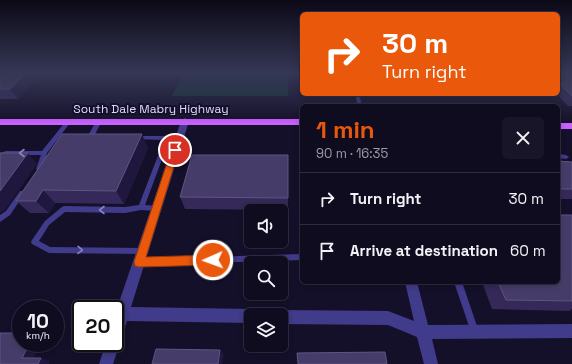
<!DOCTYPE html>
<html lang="en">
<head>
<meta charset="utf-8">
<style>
	:root { --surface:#100c20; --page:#191529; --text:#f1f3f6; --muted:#9c9ba5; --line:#302c3e; --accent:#ea580c }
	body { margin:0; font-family:"Space Grotesk",sans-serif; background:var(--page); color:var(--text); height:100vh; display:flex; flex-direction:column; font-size:15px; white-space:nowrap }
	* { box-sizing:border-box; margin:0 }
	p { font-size:13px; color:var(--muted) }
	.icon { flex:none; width:22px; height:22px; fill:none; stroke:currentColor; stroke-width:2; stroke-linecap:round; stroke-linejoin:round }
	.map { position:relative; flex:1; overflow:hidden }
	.panel { position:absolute; left:300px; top:104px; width:260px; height:180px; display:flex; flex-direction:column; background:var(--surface); border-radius:6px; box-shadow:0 2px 6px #0003,0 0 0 1px var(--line) }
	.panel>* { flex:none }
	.banner { position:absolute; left:300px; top:12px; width:260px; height:84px; border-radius:6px; box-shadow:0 2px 6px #0003,0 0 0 1px var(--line); background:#ea580c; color:#fff; overflow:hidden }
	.buttons { position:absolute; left:244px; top:204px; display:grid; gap:8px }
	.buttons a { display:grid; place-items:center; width:44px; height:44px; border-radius:6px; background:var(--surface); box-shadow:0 2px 6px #0003,0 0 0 1px var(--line); font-size:20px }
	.speed { position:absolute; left:12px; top:300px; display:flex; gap:8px; font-size:20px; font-weight:700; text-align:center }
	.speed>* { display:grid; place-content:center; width:52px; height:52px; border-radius:50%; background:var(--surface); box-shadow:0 2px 6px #0003,0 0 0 1px var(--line); line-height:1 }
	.speed small { font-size:10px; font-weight:400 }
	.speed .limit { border:2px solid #111; border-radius:6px; background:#fff; color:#111 }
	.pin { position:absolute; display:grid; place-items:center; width:34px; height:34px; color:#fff; margin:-17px; border:2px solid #fff; border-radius:50%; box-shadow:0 1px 4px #0007 }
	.me { position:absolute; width:44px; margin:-22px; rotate:268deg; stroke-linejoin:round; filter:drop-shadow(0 0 3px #0008) }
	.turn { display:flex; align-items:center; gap:14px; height:84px; padding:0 16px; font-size:18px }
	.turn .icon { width:52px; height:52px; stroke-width:2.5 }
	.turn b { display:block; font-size:28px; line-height:34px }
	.round { display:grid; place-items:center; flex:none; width:42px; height:42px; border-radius:6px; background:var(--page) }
	.overview { display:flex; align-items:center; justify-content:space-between; height:68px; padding:0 16px }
	h1 { font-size:24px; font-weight:600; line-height:30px; color:var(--accent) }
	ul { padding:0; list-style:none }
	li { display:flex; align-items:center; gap:12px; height:52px; padding:0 16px; border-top:1px solid var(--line) }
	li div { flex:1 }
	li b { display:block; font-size:15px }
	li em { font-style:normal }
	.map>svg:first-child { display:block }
</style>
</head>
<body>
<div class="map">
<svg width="572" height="364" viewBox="0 0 572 364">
	<rect width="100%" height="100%" fill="#15102a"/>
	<polygon fill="#133434" points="184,73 288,73 288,96 172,96"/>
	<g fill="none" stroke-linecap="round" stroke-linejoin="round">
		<g fill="#403b8a" fill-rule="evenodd">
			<polygon points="355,94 359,94 362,106 358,106"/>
			<polygon points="99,119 102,121 94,136 96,138 93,140 88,139 87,138 96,121"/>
			<polygon points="68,120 71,122 70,123 47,153 44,165 41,171 39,171 36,169 41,155 6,155 0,157 0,153 6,151 42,151 66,121"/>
			<polygon points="136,136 167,136 170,138 145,205 159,206 160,208 159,210 157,211 141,210 125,213 65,212 49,225 39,241 50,247 143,248 146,249 147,251 146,253 143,254 49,253 32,244 31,242 32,240 45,221 62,207 64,206 125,207 139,205 164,140 134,139 133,138 134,137"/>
			<polygon points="558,154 566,155 569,157 566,159 558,158"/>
			<polygon points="20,191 24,191 25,193 10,215 0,222 0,215 6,211"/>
			<polygon points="302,254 302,260 139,265 136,264 135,262 136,260 139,259"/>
			<polygon points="454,282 462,282 479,332 478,335 475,336 472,335"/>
		</g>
		<g fill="#403b8a" fill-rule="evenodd">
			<polygon points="185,118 189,121 131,307 251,309 256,311 257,315 251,315 251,323 127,321 113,364 99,364 106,343 115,343 115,314 181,121"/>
			<polygon points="405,282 417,282 428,325 572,324 572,338 432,339 438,364 424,364 417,337 388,325 281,324 281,315 275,315 276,312 281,310 388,311 414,321"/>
		</g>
		<g fill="#c960ff" fill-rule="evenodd">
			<rect x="0" y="119" width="302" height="6"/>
			<rect x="558" y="123" width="14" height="6"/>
		</g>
	</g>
	<g fill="#342958">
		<polygon points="0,73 18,99 0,99"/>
		<polygon points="558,73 572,73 572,106 568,106 557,94 558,94"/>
		<polygon points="148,148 124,204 55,203 49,213 30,213 16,201"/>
		<polygon points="288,155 288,210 185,209 180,197"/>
		<polygon points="558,161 572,162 572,199 558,199"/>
		<polygon points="572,215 572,309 569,311 492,309 482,282 558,282"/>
	</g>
	<g fill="#20173e">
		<polygon points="26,73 43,73 18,99 10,89"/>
		<polygon points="142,134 148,148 124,204 116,191"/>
		<polygon points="28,153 37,164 5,210 0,213 0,191"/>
		<polygon points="43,190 55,203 49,213 36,201"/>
		<polygon points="30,343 41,343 32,361 22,358"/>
		<polygon points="220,350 224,355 222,364 218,364"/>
		<polygon points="41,358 50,361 49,364 38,364"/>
	</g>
	<g fill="#463c6a" stroke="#5e5581">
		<polygon points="0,73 26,73 10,89 0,89"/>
		<polygon points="558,73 572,73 572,96 559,83 567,83 558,74"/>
		<polygon points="62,134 142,134 116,191 43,190 36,201 16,201"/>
		<polygon points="0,153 28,153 0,191"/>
		<polygon points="192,155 288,155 288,198 180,197"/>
		<polygon points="558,161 572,162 572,189 558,189"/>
		<polygon points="558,215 572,215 572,301 506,300 498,282 558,282"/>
		<polygon points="0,333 21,333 21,343 30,343 22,358 41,358 38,364 0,364"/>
		<polygon points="156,349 220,350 218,364 152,364"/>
		<polygon points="385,352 387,364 298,364 297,353"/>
	</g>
	<defs><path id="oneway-chevron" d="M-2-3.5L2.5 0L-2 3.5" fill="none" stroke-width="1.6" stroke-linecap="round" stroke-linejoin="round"/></defs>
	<g stroke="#8882bf">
		<use href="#oneway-chevron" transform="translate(22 153) rotate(-180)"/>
		<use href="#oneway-chevron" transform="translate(102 210) rotate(-180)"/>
		<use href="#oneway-chevron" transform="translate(80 250) rotate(1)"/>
	</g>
	<linearGradient id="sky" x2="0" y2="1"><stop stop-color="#0c0917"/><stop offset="0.59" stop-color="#353755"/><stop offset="1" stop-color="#353755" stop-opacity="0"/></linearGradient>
	<rect width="572" height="124" fill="url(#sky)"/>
	<polygon fill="#ea580c" stroke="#983908" points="172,148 175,148 179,150 146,257 213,255 217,256 219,260 217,263 213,265 139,267 135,266 134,262"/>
	<g text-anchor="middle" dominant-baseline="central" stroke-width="4" stroke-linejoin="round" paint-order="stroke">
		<g font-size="12" fill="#dfd9ff" stroke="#15102a">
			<text x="151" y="109">South Dale Mabry Highway</text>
		</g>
	</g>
</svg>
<div class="buttons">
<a><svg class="icon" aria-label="sound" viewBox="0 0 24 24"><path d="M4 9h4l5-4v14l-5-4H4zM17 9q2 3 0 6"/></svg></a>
<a><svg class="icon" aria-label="search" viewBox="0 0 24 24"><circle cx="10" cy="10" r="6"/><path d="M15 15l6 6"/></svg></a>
<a><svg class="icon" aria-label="layers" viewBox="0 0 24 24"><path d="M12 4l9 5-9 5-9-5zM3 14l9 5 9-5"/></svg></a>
</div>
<div class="speed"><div>10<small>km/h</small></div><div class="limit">20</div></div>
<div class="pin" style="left:175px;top:150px;background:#d93025"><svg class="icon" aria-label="arrive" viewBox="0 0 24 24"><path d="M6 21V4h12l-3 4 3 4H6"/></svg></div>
<svg class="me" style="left:213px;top:260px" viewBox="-20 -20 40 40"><circle r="17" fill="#ea580c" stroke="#fff" stroke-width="3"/><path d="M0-11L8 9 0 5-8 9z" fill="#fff"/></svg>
<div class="banner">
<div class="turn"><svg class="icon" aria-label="right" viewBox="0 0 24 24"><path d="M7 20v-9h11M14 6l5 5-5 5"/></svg><div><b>30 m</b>Turn right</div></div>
</div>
<section class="panel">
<div class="overview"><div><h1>1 min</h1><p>90 m · 16:35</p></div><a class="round"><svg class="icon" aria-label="close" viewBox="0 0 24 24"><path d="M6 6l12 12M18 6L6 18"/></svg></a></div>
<ul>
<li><svg class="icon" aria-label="right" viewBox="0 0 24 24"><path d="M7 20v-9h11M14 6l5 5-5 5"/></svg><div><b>Turn right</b></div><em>30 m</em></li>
<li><svg class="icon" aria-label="arrive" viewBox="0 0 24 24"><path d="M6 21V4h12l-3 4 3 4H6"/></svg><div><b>Arrive at destination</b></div><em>60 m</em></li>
</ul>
</section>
</div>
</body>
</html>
